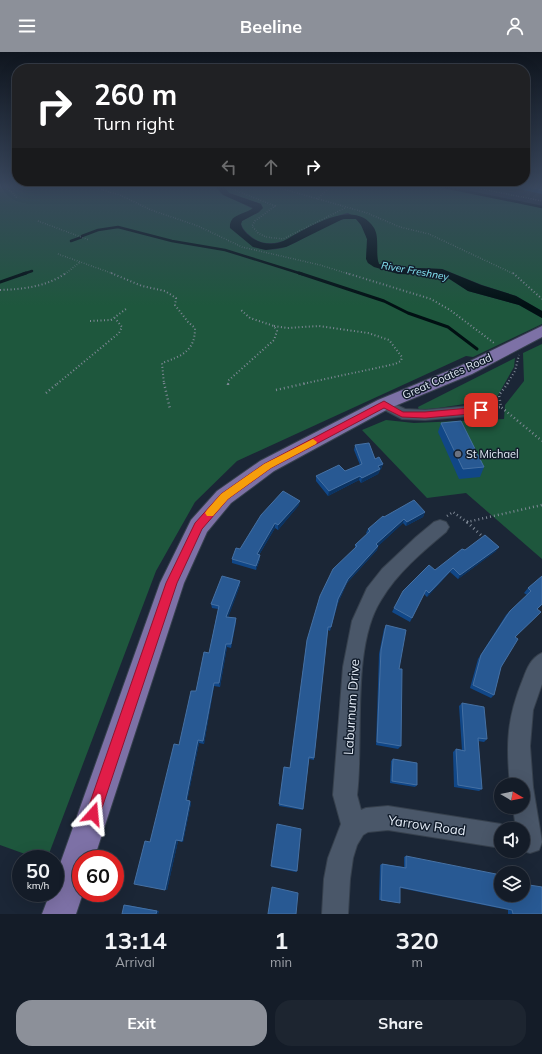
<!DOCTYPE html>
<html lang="en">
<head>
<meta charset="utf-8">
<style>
	:root { --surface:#141c28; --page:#1d2530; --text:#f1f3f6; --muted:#9da1a8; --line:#333a45; --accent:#8c9099 }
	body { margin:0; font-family:Mulish,sans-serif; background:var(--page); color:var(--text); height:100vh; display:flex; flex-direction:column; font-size:15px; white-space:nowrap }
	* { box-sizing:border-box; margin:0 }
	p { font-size:13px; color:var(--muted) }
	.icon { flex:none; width:22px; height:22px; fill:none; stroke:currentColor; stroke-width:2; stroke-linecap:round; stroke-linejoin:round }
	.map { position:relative; height:862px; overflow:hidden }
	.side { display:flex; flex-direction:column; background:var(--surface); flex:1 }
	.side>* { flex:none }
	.top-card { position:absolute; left:12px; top:12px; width:518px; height:122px; border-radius:16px; box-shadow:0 4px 16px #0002,0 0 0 1px var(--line); background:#202124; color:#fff; overflow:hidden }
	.needle { width:26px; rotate:100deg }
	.tools { position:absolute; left:494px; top:726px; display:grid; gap:8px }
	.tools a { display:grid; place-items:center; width:36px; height:36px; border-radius:50%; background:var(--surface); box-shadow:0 4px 16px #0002,0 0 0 1px var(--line); font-size:20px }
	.speed { position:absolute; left:12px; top:798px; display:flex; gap:8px; font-size:20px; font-weight:700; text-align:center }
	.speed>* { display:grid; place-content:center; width:52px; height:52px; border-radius:50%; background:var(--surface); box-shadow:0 4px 16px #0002,0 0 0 1px var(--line); line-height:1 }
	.speed small { font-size:10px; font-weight:400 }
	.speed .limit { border:6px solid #d22; background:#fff; color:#111 }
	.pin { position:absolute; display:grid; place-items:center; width:34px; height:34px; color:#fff; margin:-17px; border-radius:8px; box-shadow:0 2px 6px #0006 }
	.me { position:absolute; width:44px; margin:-22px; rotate:18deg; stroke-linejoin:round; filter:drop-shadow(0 0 3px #0008) }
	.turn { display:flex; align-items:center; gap:14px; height:84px; padding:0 16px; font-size:18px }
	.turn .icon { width:52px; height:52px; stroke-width:2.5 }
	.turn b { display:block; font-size:28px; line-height:34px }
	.lanes { display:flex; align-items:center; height:38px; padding:0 16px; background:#0003; justify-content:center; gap:20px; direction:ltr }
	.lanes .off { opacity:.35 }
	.eta { display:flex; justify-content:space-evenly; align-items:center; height:68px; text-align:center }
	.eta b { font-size:24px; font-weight:700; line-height:28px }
	.button { display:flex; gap:8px; margin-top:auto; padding:8px 16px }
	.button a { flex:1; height:46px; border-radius:16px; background:var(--accent); color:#fff; font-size:16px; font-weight:700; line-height:46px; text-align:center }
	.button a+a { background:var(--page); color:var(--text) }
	header { display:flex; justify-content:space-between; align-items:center; height:52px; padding:0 16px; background:var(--accent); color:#fff; font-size:18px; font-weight:700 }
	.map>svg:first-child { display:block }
</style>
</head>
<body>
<header><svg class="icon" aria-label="menu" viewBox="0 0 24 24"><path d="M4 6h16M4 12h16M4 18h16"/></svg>Beeline<svg class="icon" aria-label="person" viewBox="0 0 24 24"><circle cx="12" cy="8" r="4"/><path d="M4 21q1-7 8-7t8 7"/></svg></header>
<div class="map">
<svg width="542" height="862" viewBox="0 0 542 862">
	<rect width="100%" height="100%" fill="#1b2636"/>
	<g fill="#1e573d">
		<path d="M0,134H215L221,141L253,157L232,167L260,197C268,198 277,198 285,195C306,189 332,163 356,167C361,171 366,181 367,187C368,196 365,203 368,211L410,222L440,223L448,226L468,239L519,253L542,266V272L473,305L466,304L237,409L195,450L156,519L47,807H39L0,793Z"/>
		<path d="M223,134H441L542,156V259L516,244L482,233L442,217L390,215L379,212L376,204L377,192L374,176L348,161C319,166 280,205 253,186C248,182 243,178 241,172L242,169L259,160L261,152L229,141Z"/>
		<polygon points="542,292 542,507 466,441 427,446 362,378 386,368 414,371 504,367 505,353 524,329 523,301"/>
		<path d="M515,306L514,315L497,345V348C471,350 445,356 419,358L418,355Z"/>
	</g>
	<path fill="#011013" d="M215,134H223L229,141L261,152L263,156L259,160L242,169L241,172C242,178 247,182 252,186C260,191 269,193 278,191C282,190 285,188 289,186C311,174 355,146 374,176C380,186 375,201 379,212L390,215L442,217L481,233L516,244L542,259V266L519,253L468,239L448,226L440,223L398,222L374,215L368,211L366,207L367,187L361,173L356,167H343L286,195L266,198L253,195L230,176C229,162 244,163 253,156L223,143Z"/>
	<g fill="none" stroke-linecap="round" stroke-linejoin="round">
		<g stroke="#011013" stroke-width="2.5">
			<polyline points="439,134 542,155"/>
			<polyline points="82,184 98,178 118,175 172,189 225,198 302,222"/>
			<polyline points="71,189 82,185"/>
			<polyline points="23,222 32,219"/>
		</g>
		<g stroke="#011013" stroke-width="3">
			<polyline points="299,221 384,249 408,261 448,275 477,297"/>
			<polyline points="0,230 26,221"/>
		</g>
		<g stroke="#36404d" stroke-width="2">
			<g id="minor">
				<polygon points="384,347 405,357 425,358 481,353 486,355 488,358 486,361 481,363 425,368 402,367 379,355 377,352 379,349"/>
				<path d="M440,468L446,470L449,475L446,480C422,500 397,521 381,548C351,595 364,687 357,743L361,758L366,756L388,754L501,772L510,777H501V796L388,778L368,780L363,783L357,793L353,806L350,827L348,862H322L324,827L328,806L341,772L333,743L343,615L352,569L367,536L382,517L416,485L434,470Z"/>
				<path d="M542,601V632L533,658L530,694L533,735L542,790L539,798L530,801L523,799V777H516L513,755H523V733H510C506,691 507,666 523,627C527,616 531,606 542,601Z"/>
			</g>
		</g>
		<g stroke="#36404d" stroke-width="2">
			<polygon id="major" points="542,274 542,285 472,322 390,356 274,419 231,451 207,480 184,531 94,807 81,807 81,841 83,841 76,862 42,862 50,841 55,841 55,826 160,531 191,468 217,439 260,409 378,348 460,314"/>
		</g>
		<g stroke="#7f8996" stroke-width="1.5" stroke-dasharray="0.5 2" stroke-linecap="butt">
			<polyline points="0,134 12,140 17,146"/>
			<polyline points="89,134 120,143 151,158 198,174 242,195 320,213 349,222"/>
			<polyline points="229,134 232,137 275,154 255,169 252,174 258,181 266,185 283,187 345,156"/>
			<polyline points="273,134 367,161 400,175 429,182 514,222"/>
			<polyline points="467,134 542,149"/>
			<polyline points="317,147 328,137 329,134"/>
			<polyline points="38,169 89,188"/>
			<polyline points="58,202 114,222"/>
			<polyline points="65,222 80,210"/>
		</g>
		<g stroke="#7f8996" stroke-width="2" stroke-dasharray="1 2.5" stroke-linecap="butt">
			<path d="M111,221L142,234L165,239L176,246L175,253L188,270L195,276C195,299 182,304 162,311L164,332"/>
			<polyline points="346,221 431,247 450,258 494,291"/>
			<polyline points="513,221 542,247"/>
			<path d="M0,238C24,237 46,235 66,221"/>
			<polyline points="90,269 111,268 126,257"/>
			<polyline points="274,274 287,276 319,274 368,281 389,288 402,305 401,309 395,312 302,332"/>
			<polyline points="57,332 119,281 122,275 115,266"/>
			<polyline points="228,332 229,328 274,288 277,279 274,274 250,266 241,258"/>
			<polyline points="507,332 515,319 519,303"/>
		</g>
		<g stroke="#7f8996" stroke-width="2.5" stroke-dasharray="1 3" stroke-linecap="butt">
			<polyline points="164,331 170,357"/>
			<polyline points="508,331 499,343 501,355 542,389"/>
			<polyline points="228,333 228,331"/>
			<polyline points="276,338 307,331"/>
			<polyline points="46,341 58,331"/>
			<polyline points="491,356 501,355"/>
			<polyline points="447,464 453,460 467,470 542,453"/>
		</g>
		<g stroke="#7f8996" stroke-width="3" stroke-dasharray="1 3.5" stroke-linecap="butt">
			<polyline points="467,470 468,470"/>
			<polyline points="467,470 484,486"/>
		</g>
		<use href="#minor" fill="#4a5769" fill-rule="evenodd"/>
		<use href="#major" fill="#7d71a6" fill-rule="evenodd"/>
	</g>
	<g fill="#114787">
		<polygon points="504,134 542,134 542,142"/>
		<polygon points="441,371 484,415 480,425 459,427 438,380"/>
		<polygon points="355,393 383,412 381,417 380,418 378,422 361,431 359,428 328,444 316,429 316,424 345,419 360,413 354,398"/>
		<polygon points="299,453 278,478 275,476 259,503 260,507 256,518 232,511 232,507 240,497"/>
		<polygon points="425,460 423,465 406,474 403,471 378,494 377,498 347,531 338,551 330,579 328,578 314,706 314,708 309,707 303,757 303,758 279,754 284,715 290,716 307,588 355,497 355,493 367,482 366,481 368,477 384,465"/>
		<polygon points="465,498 496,499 458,527 450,520 427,545 424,542 410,570 392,560 394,556"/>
		<polygon points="542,524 542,553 537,557 537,564 515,585 501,615 494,643 491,646 470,636 478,607 506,563 510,559 527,543 524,541 528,536"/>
		<polygon points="240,529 240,533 228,565 236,566 236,570 231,596 227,595 220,635 214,634 204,692 199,691 187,749 191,751 183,790 178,789 167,838 150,790 196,639 209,601 218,557 212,556 211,552"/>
		<polygon points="386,573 399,617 401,694 398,697 376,693 379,602 384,577"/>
		<polygon points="462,651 487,687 484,690 478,689 482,737 479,739 454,735 453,700 456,697 462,698 459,654"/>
		<polygon points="393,707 417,733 415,735 390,731 391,709"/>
		<polygon points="277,772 297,819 296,820 271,815"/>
		<polygon points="406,804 496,827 542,862 508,862 508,858 400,836 400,851 379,848 380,813 382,812 404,815 404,805"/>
		<polygon points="124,853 127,853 159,859 158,862"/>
	</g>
	<g fill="#0b3362">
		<polygon points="383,412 381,417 380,418 378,422 361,431 362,426 378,414"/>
		<polygon points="360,424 359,428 328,444 329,439"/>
		<polygon points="300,449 299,453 278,478 278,473"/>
		<polygon points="425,460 423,465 406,474 407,470"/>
		<polygon points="404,467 403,471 375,497 376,492"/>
		<polygon points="275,471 275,476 257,506 257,502"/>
		<polygon points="378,494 377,498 347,531 338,551 330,579 338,547 348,527"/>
		<polygon points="499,495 496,499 458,527 460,523"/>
		<polygon points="260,503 260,507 256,518 256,514"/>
		<polygon points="453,516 450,520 427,545 429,541"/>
		<polygon points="240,529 240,533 227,569 226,565"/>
		<polygon points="236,566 236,570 231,596 231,592"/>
		<polygon points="226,592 227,595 220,635 219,631"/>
		<polygon points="214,631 214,634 204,692 203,689"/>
		<polygon points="198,688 199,691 187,750 186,748"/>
		<polygon points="190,749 191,751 183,790 182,789"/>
		<polygon points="176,788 178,789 167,838 165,838"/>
		<polygon points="157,859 159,859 158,862 156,862"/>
	</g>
	<g fill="#285993" stroke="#4570a3">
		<polygon points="524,134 542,134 542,138"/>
		<polygon points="461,369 484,415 463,417 441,371"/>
		<polygon points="369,391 375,407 379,405 383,412 378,414 380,417 362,426 360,424 329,439 316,424 339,413 345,419 362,412 355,393"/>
		<polygon points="283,439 300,449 278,473 275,471 257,502 260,503 256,514 232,507 236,496 240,497 261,463"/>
		<polygon points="414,448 425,460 407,470 404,467 376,492 378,494 348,527 338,547 331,575 328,575 314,706 309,705 303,757 279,752 284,715 290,716 307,588 320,544 333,517 357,494 355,493 370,479 368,477 383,464 384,465"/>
		<polygon points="485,483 499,495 460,523 453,516 429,541 426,538 412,566 394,556 403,539 429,513 435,518 462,497 465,498"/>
		<polygon points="222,524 240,529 226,565 236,566 231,592 226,592 219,631 214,631 203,689 198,688 186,748 190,749 182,789 176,788 165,838 134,832 145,789 150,790 174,692 179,693 191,639 196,639 204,600 209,601 219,554 211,552"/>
		<polygon points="542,524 542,552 537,557 541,560 515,585 518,587 501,615 494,643 473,633 481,603 510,559 531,539 528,536"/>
		<polygon points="386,573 406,578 399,617 402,617 401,694 377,690 381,598"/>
		<polygon points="462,651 484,655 487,687 478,686 482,737 458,733 456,697 465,699"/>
		<polygon points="393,707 417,711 417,733 392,729"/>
		<polygon points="277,772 301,777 297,819 271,814"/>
		<polygon points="406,804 496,822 496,827 501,828 501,843 523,843 523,832 542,835 542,862 513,862 512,858 400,835 400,851 381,848 382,812 406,816"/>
		<polygon points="272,835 298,841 296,862 268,862"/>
		<polygon points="124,853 157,859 156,862 122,862"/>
	</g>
	<linearGradient id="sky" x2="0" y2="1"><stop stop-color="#0f151e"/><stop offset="0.53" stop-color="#39475d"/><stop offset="1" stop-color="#39475d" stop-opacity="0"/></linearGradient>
	<rect width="542" height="254" fill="url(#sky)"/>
	<polygon fill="#e11d48" stroke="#92132f" points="384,349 403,360 425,360 481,355 485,358 481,361 425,366 402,365 384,356 271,416 228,447 202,477 177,531 100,762 98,767 93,769 88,767 86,762 166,531 195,471 221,442 264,412"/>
	<polygon fill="#f59e0b" points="313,387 317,390 316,392 271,416 228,447 213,464 207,464 205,461 207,458 221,442 264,412"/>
	<circle fill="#6b7280" stroke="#121d2c" stroke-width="1.5" cx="458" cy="402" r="4"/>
	<g text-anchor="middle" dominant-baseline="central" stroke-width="3" stroke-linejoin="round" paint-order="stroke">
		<g font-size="10" font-style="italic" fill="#85e7f5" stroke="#121d2c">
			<text transform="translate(415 219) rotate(10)">River Freshney</text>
		</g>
		<g font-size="11" fill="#e4ecf7" stroke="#121d2c">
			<text transform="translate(447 324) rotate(-24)">Great Coates Road</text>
		</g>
		<g font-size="11" fill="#e4ecf7" stroke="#121d2c" text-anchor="start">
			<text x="466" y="402">St Michael</text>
		</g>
		<g font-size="13" fill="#e4ecf7" stroke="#121d2c">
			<text transform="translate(351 655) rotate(-86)">Laburnum Drive</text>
			<text transform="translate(427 773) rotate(8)">Yarrow Road</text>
		</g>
	</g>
</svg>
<div class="tools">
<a><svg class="needle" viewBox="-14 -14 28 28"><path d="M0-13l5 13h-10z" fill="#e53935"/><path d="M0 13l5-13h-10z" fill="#9da1a8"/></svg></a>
<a><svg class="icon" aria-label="sound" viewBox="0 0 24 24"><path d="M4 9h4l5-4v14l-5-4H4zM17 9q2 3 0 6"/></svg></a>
<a><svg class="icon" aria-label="layers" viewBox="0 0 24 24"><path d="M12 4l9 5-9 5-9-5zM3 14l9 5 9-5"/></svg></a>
</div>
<div class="speed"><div>50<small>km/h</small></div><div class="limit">60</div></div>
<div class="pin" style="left:481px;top:358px;background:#d93025"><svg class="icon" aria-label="arrive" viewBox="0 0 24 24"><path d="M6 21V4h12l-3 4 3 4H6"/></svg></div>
<svg class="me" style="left:93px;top:762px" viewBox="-20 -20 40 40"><path d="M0-17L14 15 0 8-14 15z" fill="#e11d48" stroke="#fff" stroke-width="4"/></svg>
<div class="top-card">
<div class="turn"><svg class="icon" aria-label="right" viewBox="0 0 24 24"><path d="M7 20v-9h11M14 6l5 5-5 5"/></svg><div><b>260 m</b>Turn right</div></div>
<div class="lanes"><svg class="icon off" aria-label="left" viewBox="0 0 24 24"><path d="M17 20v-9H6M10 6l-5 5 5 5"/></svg><svg class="icon off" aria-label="ahead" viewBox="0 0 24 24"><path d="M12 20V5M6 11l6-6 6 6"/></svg><svg class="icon" aria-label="right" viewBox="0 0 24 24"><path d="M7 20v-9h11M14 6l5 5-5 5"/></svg></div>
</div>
</div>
<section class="side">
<div class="eta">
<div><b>13:14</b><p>Arrival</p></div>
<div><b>1</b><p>min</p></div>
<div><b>320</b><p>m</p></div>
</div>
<div class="button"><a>Exit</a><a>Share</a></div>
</section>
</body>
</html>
